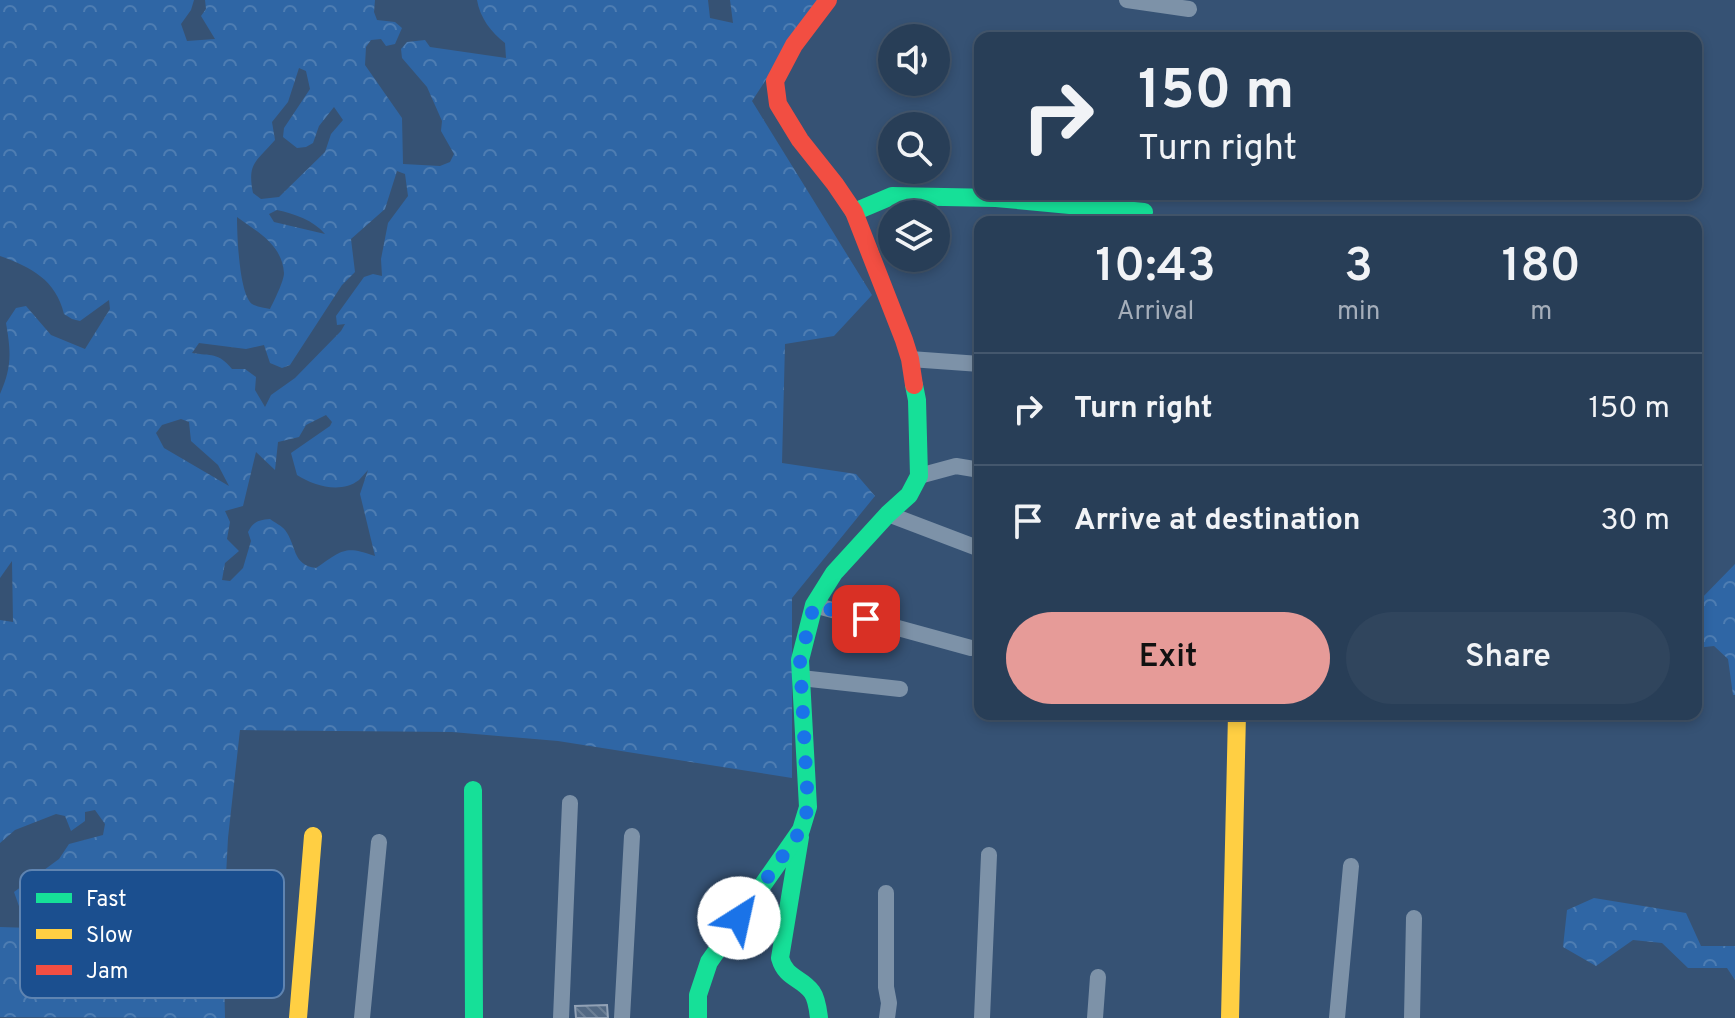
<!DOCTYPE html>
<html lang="en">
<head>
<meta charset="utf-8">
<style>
	:root { --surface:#283e57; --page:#30455d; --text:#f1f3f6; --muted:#a5aeba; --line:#44576d; --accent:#e69b98 }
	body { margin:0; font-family:Overpass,sans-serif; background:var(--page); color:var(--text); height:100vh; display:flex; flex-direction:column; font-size:30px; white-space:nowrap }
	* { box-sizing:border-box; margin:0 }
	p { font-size:26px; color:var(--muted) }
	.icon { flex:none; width:44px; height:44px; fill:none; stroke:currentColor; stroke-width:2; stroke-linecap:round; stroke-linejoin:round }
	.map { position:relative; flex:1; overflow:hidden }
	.panel { position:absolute; left:974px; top:216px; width:728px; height:504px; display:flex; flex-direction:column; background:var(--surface); border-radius:16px; box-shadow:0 4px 12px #0003,0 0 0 2px var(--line) }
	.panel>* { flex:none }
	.banner { position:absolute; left:974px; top:32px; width:728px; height:168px; border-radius:16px; box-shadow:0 4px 12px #0003,0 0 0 2px var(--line); background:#283e57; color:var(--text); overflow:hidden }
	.fabs { position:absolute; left:878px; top:24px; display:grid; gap:16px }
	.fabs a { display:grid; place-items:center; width:72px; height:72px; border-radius:50%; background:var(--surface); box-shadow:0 4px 12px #0003,0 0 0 2px var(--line); font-size:40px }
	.pin { position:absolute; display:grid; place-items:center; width:68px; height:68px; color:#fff; margin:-34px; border-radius:16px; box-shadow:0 4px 12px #0006 }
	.me { position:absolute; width:88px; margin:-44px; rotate:35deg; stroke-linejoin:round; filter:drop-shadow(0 0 6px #0008) }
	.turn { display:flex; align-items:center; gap:28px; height:168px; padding:0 32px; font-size:36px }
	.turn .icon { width:104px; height:104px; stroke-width:2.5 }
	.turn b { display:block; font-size:56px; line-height:68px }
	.eta { display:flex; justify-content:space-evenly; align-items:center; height:136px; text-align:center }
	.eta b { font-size:48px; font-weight:600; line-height:56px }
	.primary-button { display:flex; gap:16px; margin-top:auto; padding:16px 32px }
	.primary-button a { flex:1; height:92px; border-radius:48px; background:var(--accent); color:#111; font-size:32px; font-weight:600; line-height:92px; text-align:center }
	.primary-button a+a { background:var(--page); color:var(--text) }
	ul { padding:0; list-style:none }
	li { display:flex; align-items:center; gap:24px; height:112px; padding:0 32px; border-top:2px solid var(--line) }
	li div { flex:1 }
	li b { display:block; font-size:30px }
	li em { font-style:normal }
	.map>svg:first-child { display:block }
</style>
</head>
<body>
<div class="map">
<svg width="1735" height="1018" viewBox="0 0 1735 1018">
	<defs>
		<pattern id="forest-crowns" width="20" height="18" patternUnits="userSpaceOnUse" patternTransform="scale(2)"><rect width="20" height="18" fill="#2f66a5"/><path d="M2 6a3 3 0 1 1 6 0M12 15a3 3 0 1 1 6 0" fill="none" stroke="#4e7db2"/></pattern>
		<pattern id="building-back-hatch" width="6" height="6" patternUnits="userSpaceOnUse" patternTransform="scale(2)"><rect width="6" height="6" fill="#526984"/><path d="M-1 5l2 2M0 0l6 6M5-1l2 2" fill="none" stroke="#6c8096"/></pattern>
	</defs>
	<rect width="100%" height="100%" fill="#365274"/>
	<g fill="url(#forest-crowns)" fill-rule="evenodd">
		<path d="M0,0H194L191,10L181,24L187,41L215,39L201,16L206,9L205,0H375L374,12L377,20L395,22L402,28L395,44L386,46L381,39L371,40L366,47L365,65L402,118L403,164L440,166L450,162L454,154L441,131L442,121L427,87L402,58L401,49L407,42L425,40L430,47L506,58L505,43C491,32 480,18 477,0H708L710,18L733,23L730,0H818L752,101L872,295L834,336L785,344L782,463L856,474L875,496L792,598V778L558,741L452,732L240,730L228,838L223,932L225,1018L0,1017V927L64,929L70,921L65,913L20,909L14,892L59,859L69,844L103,835L105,824L95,810L85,812V821L71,831L65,816L56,814L15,830L0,843V620L13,622L12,561L0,578V394C12,367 11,352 6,323L16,308L26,306L51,335L85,349L110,309L109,300L80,321L72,319L64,314C56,280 31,267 0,256ZM299,68L306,71L310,89L284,128L283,137L297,148L306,147L313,143L319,126L334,107L343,120L331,134L325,152L279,197L261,199L253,193C247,163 256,162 275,140L272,122L288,102ZM397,171L405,174L408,196L388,223L381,259L382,276L373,274L364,277L336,316L337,325L345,324L341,331L295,378L271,395L265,407L255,390L256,377L245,369H232C218,352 211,356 192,353L199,343L246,349L264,345L270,363L282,368L290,365L342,285L355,272L351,239L385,209ZM277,210C295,214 313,220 325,234L274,222L269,214ZM237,217C257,232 282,244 284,273C284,281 274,301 270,309C265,308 257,307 252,304C239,294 237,234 237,217ZM326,415L332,422L330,426L291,453L297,475C314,486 341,494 359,480C362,477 365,473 368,470L360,494L375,556C344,545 343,550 316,568C292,565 297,546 285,530C282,526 274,522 270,519C258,520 253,522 248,532L251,541L243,568L230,581L222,580L225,563L239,551L227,539L230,522L225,511L243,506L256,452L275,470L278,442L299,437L306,425ZM181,419L189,422L191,441L218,465L229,486L164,448L156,433L162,425Z"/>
		<polygon points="1735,564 1735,695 1733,695 1728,659 1714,646 1696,648 1696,604"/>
		<polygon points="1594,898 1686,913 1701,946 1735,946 1735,980 1727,968 1688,968 1662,943 1633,940 1596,966 1563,947 1567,910"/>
	</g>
	<polygon fill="url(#building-back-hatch)" stroke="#92a2b6" stroke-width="2" points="607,1005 608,1018 576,1018 575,1006"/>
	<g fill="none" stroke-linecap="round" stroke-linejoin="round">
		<g stroke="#7d92a8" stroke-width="16">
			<polyline points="1127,0 1189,9"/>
			<polyline points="910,359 980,364"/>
			<polyline points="919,476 956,466 980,470"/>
			<polyline points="888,514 980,549"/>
			<polyline points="814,605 971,648"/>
			<polyline points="801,678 900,689"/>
			<polyline points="886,893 886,987 889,1003 887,1018"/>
			<polyline points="362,1018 379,842"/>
			<polyline points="561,1018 570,803"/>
			<polyline points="622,1018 632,836"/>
			<polyline points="982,1018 989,855"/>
			<polyline points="1095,1018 1098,977"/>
			<polyline points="1337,1018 1351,866"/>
			<polyline points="1412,1018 1414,918"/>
		</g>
		<g stroke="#16e098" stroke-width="18">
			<polyline points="854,212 892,196 996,198 1144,212"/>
			<polyline points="473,790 474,1018"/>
			<path d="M800,837L780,958C786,979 801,977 812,992C817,999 818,1010 819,1018"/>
			<polyline points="698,1018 698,995 709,962 801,830 808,807 800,660 814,605 834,573 888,514 909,495 919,476 917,400 914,385"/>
		</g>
		<g stroke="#ffcf43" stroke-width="18">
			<polyline points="298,1018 313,836"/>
			<polyline points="1230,1018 1237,714"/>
		</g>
		<polyline stroke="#f24e42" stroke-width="18" points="828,0 794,45 775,81 778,104 800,140 835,184 854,212 904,340 910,359 914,385"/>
	</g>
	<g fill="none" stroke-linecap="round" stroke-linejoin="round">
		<polyline stroke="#1a73e8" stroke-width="14" stroke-dasharray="0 25.2" points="739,918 801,830 808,807 800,660 814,605 866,619"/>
	</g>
	<rect x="20" y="870" width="264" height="128" rx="12" fill="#1b4f8f" stroke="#5f84b1" stroke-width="2"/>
	<rect x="36" y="893" width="36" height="10" fill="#16e098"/>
	<rect x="36" y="929" width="36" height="10" fill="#ffcf43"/>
	<rect x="36" y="965" width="36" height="10" fill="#f24e42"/>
	<g font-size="22" fill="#fff">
		<text x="86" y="906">Fast</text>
		<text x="86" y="942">Slow</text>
		<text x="86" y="978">Jam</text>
	</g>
</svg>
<div class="fabs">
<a><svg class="icon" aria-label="sound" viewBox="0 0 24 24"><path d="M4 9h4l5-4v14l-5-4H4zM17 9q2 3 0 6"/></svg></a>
<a><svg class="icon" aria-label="search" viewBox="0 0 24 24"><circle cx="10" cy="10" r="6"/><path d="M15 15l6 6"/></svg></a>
<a><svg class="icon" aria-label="layers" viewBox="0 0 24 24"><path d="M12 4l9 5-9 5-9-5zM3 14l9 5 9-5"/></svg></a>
</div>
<div class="pin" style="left:866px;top:619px;background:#d93025"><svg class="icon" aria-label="arrive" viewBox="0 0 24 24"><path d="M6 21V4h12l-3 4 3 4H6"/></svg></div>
<svg class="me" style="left:739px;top:918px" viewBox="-20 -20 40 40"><circle r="19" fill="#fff"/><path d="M0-13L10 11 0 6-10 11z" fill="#1a73e8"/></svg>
<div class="banner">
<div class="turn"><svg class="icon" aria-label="right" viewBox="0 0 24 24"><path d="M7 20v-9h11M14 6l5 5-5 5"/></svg><div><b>150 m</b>Turn right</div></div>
</div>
<section class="panel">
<div class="eta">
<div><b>10:43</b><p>Arrival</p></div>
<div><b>3</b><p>min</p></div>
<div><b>180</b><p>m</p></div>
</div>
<ul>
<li><svg class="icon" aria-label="right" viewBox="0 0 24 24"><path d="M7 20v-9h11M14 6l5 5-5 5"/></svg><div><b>Turn right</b></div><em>150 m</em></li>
<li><svg class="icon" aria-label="arrive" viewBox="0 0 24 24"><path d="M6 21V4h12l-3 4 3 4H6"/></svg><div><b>Arrive at destination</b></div><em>30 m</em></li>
</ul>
<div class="primary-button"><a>Exit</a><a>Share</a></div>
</section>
</div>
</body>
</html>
